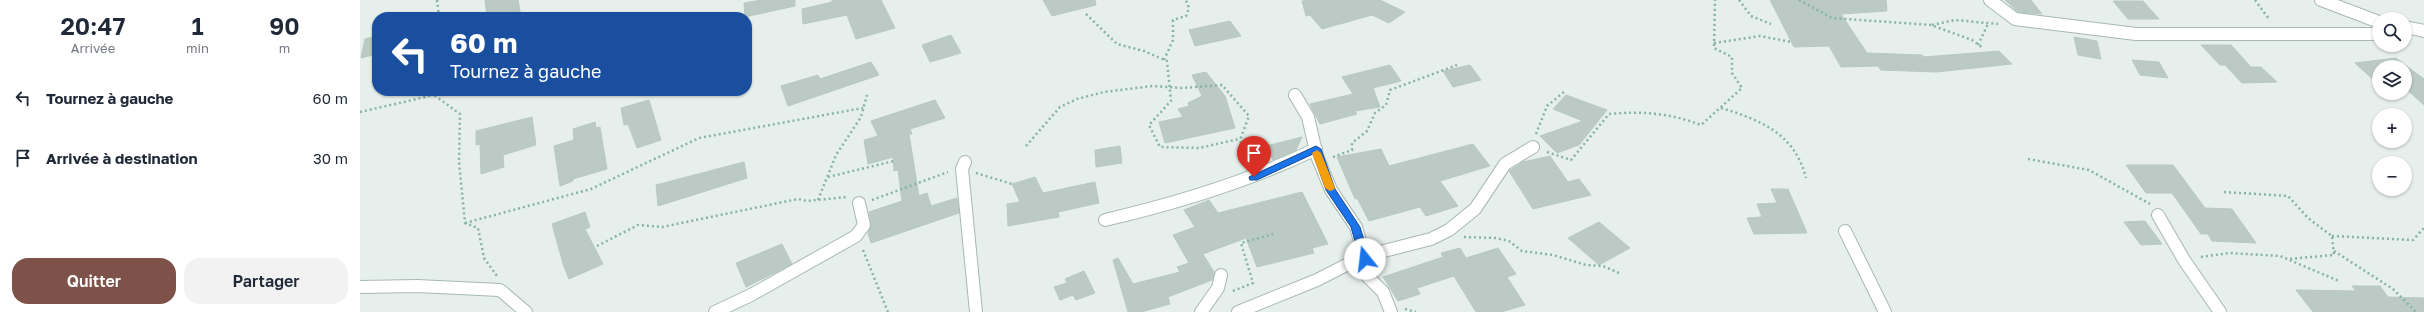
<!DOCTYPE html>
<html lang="fr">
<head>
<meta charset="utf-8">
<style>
	:root { --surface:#fff; --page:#f2f2f3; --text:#1f2937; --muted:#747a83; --accent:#7f5249 }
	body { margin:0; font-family:"Golos Text",sans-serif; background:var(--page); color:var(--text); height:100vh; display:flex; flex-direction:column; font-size:15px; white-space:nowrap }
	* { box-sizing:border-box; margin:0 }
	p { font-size:13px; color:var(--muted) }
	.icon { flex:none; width:22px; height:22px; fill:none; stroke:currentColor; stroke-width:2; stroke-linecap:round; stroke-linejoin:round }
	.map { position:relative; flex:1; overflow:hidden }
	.drawer { display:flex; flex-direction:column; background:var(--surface); width:360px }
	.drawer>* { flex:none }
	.banner { position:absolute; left:12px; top:12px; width:380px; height:84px; border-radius:16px; box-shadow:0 1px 3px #0004; background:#1a4fa0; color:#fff; overflow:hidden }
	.controls { position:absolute; left:2012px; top:12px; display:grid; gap:8px }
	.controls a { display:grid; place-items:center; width:40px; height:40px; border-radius:50%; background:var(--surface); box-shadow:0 1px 3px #0004; font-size:20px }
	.pin { position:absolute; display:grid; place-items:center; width:34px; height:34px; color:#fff; margin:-41px -17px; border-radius:50% 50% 50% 0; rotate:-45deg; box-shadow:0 0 4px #0007 }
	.pin .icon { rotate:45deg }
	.me { position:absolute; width:44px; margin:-22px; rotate:344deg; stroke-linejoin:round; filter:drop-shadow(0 0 3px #0008) }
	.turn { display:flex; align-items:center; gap:14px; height:84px; padding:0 12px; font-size:18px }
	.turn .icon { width:52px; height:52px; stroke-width:2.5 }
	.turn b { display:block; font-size:28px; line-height:34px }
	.eta { display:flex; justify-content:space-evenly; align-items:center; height:68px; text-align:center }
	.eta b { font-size:24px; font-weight:600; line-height:28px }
	.cta { display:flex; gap:8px; margin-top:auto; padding:8px 12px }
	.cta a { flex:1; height:46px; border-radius:16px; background:var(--accent); color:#fff; font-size:16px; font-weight:600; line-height:46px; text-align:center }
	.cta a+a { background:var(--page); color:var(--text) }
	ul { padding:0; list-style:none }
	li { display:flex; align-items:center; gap:12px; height:60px; padding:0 12px }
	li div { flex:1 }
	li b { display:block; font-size:15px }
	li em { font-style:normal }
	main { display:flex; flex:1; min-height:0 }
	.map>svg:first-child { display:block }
</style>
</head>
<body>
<main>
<section class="drawer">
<div class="eta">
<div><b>20:47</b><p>Arrivée</p></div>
<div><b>1</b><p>min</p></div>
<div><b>90</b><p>m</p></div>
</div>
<ul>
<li><svg class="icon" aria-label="left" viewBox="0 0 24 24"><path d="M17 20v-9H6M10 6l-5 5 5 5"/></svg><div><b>Tournez à gauche</b></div><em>60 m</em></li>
<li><svg class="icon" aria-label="arrive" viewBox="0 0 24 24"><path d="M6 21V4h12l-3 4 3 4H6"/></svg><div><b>Arrivée à destination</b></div><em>30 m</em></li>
</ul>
<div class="cta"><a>Quitter</a><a>Partager</a></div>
</section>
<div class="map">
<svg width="2064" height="312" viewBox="0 0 2064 312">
	<rect width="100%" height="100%" fill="#e6efeb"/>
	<g fill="#bbcac4" stroke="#b8c9c2">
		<polygon points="125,0 158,0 161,17 127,17"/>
		<polygon points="401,0 435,0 435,6 385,17 384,3"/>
		<polygon points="472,0 521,0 535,28 496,39 487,15 443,24 442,9 472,2"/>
		<polygon points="683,0 735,0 736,5 692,16"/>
		<polygon points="952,0 1020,0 1045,12 1029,23 1012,15 962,29 950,15 946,16 942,1"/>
		<polygon points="1410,0 1526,0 1527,11 1481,14 1507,53 1562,55 1564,57 1639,51 1652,64 1576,72 1521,70 1518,66 1481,67 1469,46 1434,47"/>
		<polygon points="1645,0 1671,0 1682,14 1658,12"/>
		<polygon points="1753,1 1783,1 1799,19 1768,19"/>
		<polygon points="870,21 881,36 835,46 829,30"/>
		<polygon points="591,35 601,53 570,62 562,45"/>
		<polygon points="17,36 17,54 1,58 5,39"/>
		<polygon points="1714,37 1737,41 1741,59 1718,55"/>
		<polygon points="1841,45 1871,45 1891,67 1901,67 1917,82 1882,83 1865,65 1860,65"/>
		<polygon points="2036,58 2064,79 2064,105 2045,88 2045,67 2022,67 2019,64 2019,85 1995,63"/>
		<polygon points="1772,60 1799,62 1808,78 1780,75"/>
		<polygon points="511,62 519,75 428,106 421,86 458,75 460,79"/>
		<polygon points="1030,65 1041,81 1013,88 1020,107 995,111 997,114 960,124 950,104 993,94 982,77"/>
		<polygon points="1110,65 1121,80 1093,87 1083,71"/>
		<polygon points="846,72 865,96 875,128 805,143 799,122 823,117 818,109 829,106 828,103 842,96 832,75"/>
		<polygon points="1206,95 1247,110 1219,145 1197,153 1180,136 1223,121 1193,109"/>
		<polygon points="289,100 301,140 277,148 268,124 264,125 261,108"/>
		<polygon points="575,100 585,118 550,129 552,134 549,134 559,196 567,193 571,206 597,198 599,213 511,243 508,233 511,226 509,212 542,201 538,170 534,171 533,157 508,164 504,140 518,136 511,121"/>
		<polygon points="172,117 176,145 143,155 144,167 121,174 120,144 116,145 116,131"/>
		<polygon points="235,122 236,128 240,127 247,169 213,179 213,181 200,186 194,146 214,140 213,129"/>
		<polygon points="942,137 936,150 913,160 906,146"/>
		<polygon points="1113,144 1130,166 1080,181 1098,206 1066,216 1060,207 1009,221 997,198 995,199 977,157 1021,149 1029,166"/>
		<polygon points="760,146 762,163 736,167 735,150"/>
		<polygon points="1190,156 1208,182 1219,179 1231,195 1173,209 1149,171 1163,162"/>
		<polygon points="384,162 387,178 298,206 296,185"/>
		<polygon points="1766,165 1813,165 1845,208 1872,209 1896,243 1852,241 1848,234 1841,234 1812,193 1786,193"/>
		<polygon points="675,177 683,193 735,182 739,203 698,212 699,217 648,226 647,204 660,202 652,184"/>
		<polygon points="1411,189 1428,189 1447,233 1394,234 1387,218 1402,217 1397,204 1417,203"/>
		<polygon points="942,192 968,244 952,248 954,253 897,267 886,238 843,254 854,272 852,280 808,297 810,304 781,312 768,312 753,260 758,258 773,284 820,272 817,267 829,263 813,235 835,227 824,210 849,200 858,213"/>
		<polygon points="225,212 230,227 225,229 243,264 209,279 204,267 192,224"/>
		<polygon points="1785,221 1802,244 1781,245 1764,222"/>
		<polygon points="1239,222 1270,248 1239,265 1208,238"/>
		<polygon points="422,244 432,264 386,287 376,263"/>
		<polygon points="1100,248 1106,258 1138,248 1156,274 1147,277 1165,305 1141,312 1116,312 1094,276 1057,288 1060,294 1038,301 1023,277 1083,257 1081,253"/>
		<polygon points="724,271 735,293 716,300 713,295 700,300 694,287 707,283 705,279"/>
		<polygon points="1992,286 2020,286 2028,297 2064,298 2064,312 1953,312 1936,290 1996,291"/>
	</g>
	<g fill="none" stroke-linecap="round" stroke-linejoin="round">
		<g stroke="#a8b8b2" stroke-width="14">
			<g id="minor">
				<polyline points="1630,0 1655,19 1776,34 2019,34"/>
				<polyline points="1961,0 2019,22"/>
				<polyline points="2045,27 2064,31"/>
				<polyline points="935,95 948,117 957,156 971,190 996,227 1005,259 1006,275 1023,292 1031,312"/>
				<polyline points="605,162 602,169 616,312"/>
				<polyline points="1798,215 1824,260 1860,312"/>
				<path d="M745,220C818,203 888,182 956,149"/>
				<polyline points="1485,231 1525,312"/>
				<polyline points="0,287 57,286 140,290 166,312"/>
				<polyline points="355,312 391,295 496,236 504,225 499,203"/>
				<polyline points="841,312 858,288 861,275"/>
				<polyline points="878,312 957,280 1004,256 1071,239 1089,230 1115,209 1145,164 1173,147"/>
			</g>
		</g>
		<g stroke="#86b3a5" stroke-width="2.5" stroke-dasharray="2 3" stroke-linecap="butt">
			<polyline points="77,0 79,17"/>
			<polyline points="1379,0 1391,16 1411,24"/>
			<polyline points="1439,0 1472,18 1571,25 1612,40 1623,48"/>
			<polyline points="1895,0 1909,19"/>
			<polyline points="726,14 757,44 784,51 807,61 811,101 789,125 800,147 839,148 879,139"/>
			<polyline points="1572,25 1595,20 1638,24"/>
			<polyline points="1354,43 1400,36 1431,42"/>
			<polyline points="1618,45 1628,24"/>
			<polyline points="804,60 813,40 813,20 826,16 829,8 826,0"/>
			<polyline points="73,91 74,95 100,114 99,162 105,223 118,228 124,258 137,276"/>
			<path d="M1361,108C1401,120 1435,134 1446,178"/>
			<polyline points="0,112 74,95"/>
			<polyline points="1176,134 1187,106 1204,92"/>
			<polyline points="666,146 700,107 717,99 744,92 792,86 822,88 862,85 889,116 880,140 883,149 894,161"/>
			<path d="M1187,152L1211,160L1249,114C1282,111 1310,113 1341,125L1382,88L1372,73V57L1354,48L1355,0"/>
			<polyline points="973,157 992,150 992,143 1007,131 1015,113 1026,105 1030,90 1097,65"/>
			<polyline points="1668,159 1729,170 1790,204"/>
			<polyline points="616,173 652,184"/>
			<polyline points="468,177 534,161"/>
			<polyline points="1864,192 1928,196 1948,218 1972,236 1974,255 1928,259"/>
			<polyline points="458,200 476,155 501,117 507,95"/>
			<polyline points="512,200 588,172"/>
			<polyline points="105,223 231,189 339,138 503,108"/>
			<polyline points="1972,236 2053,240 2064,228"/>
			<polyline points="1104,237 1136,238 1149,241 1162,251 1193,255 1226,265 1243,266 1259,273"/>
			<polyline points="237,246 278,225 302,227 438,199 447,201 487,197"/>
			<polyline points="503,250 528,312"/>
			<polyline points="1974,251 2033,289 2056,312"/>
			<polyline points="1841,257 1869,253 1920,256 1979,281"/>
			<polyline points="873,291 893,283 881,243 913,234"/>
			<polyline points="1045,309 1056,312"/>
		</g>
		<use href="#minor" stroke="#fff" stroke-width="12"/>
	</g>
	<polygon fill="#1a73e8" stroke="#114b97" points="956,146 961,149 975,189 1000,227 1010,259 1008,262 1005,263 1000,259 991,227 966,190 953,154 897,180 890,180 889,177"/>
	<polygon fill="#f59e0b" points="957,150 961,153 975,188 973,190 970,191 965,188 952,153"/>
</svg>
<div class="controls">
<a><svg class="icon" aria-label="search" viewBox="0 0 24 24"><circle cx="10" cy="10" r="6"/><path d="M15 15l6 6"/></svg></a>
<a><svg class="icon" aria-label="layers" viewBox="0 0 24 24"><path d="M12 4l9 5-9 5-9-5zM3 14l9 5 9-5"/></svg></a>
<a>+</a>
<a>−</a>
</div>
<div class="pin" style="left:894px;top:177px;background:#d93025"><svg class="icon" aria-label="arrive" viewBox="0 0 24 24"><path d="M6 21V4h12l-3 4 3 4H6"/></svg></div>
<svg class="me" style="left:1005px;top:259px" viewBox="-20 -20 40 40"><circle r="19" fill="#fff"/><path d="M0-13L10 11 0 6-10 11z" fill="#1a73e8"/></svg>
<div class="banner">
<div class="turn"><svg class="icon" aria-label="left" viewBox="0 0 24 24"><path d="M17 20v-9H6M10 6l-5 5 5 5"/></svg><div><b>60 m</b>Tournez à gauche</div></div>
</div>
</div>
</main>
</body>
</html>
